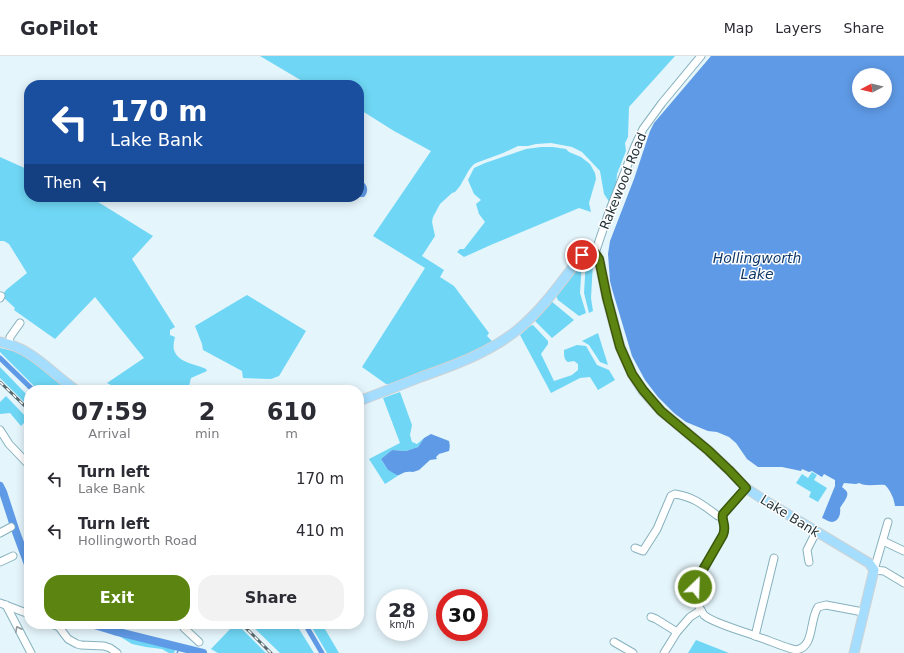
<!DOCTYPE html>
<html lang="en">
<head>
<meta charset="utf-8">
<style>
	:root { --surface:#fff; --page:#f2f2f3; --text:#2b2b33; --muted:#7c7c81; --line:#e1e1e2; --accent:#5b8510 }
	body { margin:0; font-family:"DejaVu Sans",sans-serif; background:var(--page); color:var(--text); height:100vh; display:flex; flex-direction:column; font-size:15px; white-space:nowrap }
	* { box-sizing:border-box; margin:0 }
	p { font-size:13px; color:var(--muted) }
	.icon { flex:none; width:22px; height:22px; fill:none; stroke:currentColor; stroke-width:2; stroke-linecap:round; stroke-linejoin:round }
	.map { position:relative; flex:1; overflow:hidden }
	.sheet { position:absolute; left:24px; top:329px; width:340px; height:244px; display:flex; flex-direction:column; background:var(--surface); border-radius:16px; box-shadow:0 2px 10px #0003 }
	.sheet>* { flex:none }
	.hud { position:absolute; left:24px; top:24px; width:340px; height:122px; border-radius:16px; box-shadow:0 2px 10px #0003; background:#1a4fa0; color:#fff; overflow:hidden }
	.needle { width:26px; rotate:263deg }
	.buttons { position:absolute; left:852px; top:12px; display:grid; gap:8px }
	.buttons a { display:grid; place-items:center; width:40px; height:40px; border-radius:50%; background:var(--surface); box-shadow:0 2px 10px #0003; font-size:20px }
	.speed { position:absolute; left:376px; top:533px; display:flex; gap:8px; font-size:20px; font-weight:700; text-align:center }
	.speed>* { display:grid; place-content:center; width:52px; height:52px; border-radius:50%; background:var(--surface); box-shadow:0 2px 10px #0003; line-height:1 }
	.speed small { font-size:10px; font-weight:400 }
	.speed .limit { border:6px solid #d22; background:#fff; color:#111 }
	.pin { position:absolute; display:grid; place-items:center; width:34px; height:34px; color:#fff; margin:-17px; border:2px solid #fff; border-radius:50%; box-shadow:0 1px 4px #0007 }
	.me { position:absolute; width:44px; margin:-22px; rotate:24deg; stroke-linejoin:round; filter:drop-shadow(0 0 3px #0008) }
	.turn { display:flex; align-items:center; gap:14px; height:84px; padding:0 20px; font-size:18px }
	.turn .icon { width:52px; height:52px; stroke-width:2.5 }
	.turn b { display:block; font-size:28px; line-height:34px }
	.then { display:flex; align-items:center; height:38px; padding:0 20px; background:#0003; gap:8px; font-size:15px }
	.eta { display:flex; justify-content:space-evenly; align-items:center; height:68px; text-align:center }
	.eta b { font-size:24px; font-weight:600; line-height:28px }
	.button { display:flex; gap:8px; margin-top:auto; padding:8px 20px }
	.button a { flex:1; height:46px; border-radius:16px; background:var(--accent); color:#fff; font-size:16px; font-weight:600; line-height:46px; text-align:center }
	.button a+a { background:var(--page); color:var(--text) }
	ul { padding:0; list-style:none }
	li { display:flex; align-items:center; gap:12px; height:52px; padding:0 20px }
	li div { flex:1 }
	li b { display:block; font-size:15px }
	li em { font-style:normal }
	header { display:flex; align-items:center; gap:24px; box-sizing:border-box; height:56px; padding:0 20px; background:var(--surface); border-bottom:1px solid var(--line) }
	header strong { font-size:19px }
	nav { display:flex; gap:22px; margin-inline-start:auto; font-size:14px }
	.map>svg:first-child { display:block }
</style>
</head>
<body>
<header>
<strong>GoPilot</strong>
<nav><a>Map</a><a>Layers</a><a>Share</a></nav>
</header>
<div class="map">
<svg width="904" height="597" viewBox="0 0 904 597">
	<rect width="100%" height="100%" fill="#e4f5fb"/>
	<g fill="#6fd7f5">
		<path d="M260,0H675L629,51L628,81L625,87L626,95L617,118L616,131L610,147L604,138L600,115L582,96L572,91L551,87L536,88L528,90H518L503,97L476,107L473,109L469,114L460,130L455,136L452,137L440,148L433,161L432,166L435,180L422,200L444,214L440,221L454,230L489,277L487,280L493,286C462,304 428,315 395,328H386L362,311L425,212L373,180L431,95L394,75L359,53V29H309Z"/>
		<polygon points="541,91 553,91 566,93 569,96 581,101 590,108 595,117 596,123 589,147 591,156 579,152 493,188 464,201 457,196 460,193 464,193 485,166 479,158 476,148 481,144 474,138 468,124 474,112 485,107 526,93"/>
		<path d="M0,101L29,114V141H90L153,180L132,203L175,271L170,274V279L175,281C174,285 173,290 174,294C178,307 196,308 206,313L207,315L191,322L188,334H120L107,327L144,302L95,241L55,283L14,254L15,252L2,240L6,234L27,217L9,188L4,185H0Z"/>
		<polygon points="586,204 593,206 591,242 593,255 589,257 584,237"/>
		<polygon points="582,206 580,237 586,257 579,260 558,244 556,240"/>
		<polygon points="247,239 306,275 279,320 271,323 243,322 242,315 203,294 202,288 195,270"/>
		<polygon points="551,245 574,264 552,282 535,265"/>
		<path d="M533,269L548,285V288L541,298L554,325L572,319L578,314V308L574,305L568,306C564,304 564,299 564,294L577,289L586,290L597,309L609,314L615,324L598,334L590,321L580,322L551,337L520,279L530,270Z"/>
		<polygon points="598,277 608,309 600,306 589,289 582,285"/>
		<polygon points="0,292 18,296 31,303 71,334 38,334 0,296"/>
		<polygon points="0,311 29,341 29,351 0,322"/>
		<polygon points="400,336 412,369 410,379 412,386 417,388 424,382 418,391 406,395 392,394 381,403 388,414 399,419 385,428 369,403 400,387 383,342"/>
		<polygon points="6,340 28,363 21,370 10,357 0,358 0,346"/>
		<polygon points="812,416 817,419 814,424 827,432 818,446 809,441 811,436 796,427 802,418 808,422"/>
		<polygon points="231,568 237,568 266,597 218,597 211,593 233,570"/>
		<polygon points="250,568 296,568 314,597 280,597"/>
		<polygon points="310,568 322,568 339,597 327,597"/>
		<polygon points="120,578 176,592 174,597 169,597 162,593 146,591 132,588 119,580"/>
		<polygon points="696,584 729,597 688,597"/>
	</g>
	<g fill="#5f9ae6" fill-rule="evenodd">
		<path d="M711,0H904V450H895C894,443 891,435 885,429C876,428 866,431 859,427L856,428L844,427L842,431C843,432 847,435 847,436C849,441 842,448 840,452C841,457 839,466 832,466C829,466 825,463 822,462L835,430V424L824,418L822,421L812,415L809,416L802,413L801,415L782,411H758L747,403L736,387L729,381L717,376L708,375L686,366L674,357L658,341L645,324L632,300L612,233L610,225L608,198L610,185L634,123L650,75L654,67ZM859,19H885V45H859Z"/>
		<path d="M359,124C367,126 370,135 364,141H359Z"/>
		<path d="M431,378L449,385C450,389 450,391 449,395L439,398L436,401L437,403L430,404L419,414L413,416C407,415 404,416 399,419H397L388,414L381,403L392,394L406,395L418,391L424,382Z"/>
	</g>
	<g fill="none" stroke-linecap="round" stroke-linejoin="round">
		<polyline stroke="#5f9ae6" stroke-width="1.5" points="177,597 180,591"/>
		<g stroke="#5f9ae6" stroke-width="5">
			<polyline points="0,302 33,334"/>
			<polyline points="305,568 322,597"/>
		</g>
		<g stroke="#5f9ae6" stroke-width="8">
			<polyline points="0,430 3,436 16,476 29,511"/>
			<polyline points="91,568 114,575 203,597"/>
		</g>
		<g stroke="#86b1be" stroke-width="9">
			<g id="minor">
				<polyline points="595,197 609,156 635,90 643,73 662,47 701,0"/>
				<polyline points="0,242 1,240"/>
				<polyline points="9,288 10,281 20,267"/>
				<polyline points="0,374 9,388 29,409"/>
				<path d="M746,432L723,459C721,465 727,469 723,479L697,524C694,536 696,549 704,559C712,567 746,576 758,581C771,585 783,591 796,594C815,591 809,564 818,551L826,549L863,556"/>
				<polyline points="888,466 874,514 884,515 904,527"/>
				<polyline points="0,477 11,471"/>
				<polyline points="883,485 904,495"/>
				<path d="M635,492L643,495L657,473L671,440L675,438C694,441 703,449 718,460L722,461"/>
				<polyline points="0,506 13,500"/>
				<polyline points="809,506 807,494 816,476"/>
				<polyline points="0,547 29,558"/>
				<polyline points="6,549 31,597"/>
				<polyline points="651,561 656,563 677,576"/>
				<polyline points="52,568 59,571 68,583 77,588 81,589 104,590 110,592 117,597"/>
				<polyline points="181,568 185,573 199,586"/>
				<polyline points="755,580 774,502"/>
				<polyline points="614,586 633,597"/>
				<polyline points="664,597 677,576 690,561 701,554"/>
			</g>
		</g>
		<g stroke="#cfd3d4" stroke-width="11">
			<g id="major">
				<path d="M0,286C32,292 50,316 76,334"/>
				<path d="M359,345C380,337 401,329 421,321C455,309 488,297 516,275C542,254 562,225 582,199L584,197L591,196L595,197L599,203L607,242L620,291L632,318L643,335L661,355L709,395L729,414L746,432L764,444L869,507L874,514L854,597"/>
			</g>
		</g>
		<use href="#minor" stroke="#fff" stroke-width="7"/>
		<use href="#major" stroke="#a5ddfe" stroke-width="9"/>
		<g stroke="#57686e" stroke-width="3">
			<g id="rail">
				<polyline points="0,326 29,354"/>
				<polyline points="242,568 271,597"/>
			</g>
		</g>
		<use href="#rail" stroke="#fff" stroke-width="1.5" stroke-dasharray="4.5" stroke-linecap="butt"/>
	</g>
	<defs><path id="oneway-chevron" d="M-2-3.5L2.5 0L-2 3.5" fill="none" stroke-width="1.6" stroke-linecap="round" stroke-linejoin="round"/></defs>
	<use stroke="#929a9d" href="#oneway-chevron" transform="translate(18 573) rotate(-117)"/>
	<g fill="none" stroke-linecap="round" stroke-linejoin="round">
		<g stroke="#3b560a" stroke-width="10">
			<path id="route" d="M582,199L584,196H590L595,197L599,203L607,242L620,291L632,318L643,334L661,355L709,395L729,414L746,432L723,458C721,465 727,469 723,479L697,524L695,531"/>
		</g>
		<use href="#route" stroke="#5b8510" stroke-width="7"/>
	</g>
	<g text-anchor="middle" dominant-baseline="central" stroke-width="3" stroke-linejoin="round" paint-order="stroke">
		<g font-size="13" fill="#24353b" stroke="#fff">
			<text transform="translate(623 125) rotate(-68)">Rakewood Road</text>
			<text transform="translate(790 460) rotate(32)">Lake Bank</text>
		</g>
		<g font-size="14" font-style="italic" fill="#0f3868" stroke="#fff">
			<text x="757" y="202">Hollingworth<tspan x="757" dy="16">Lake</tspan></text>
		</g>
	</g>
</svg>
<div class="buttons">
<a><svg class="needle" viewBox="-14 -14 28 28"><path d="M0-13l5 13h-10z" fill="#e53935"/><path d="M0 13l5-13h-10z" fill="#7c7c81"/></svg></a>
</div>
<div class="speed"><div>28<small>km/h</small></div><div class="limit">30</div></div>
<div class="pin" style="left:582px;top:199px;background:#d93025"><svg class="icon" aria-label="arrive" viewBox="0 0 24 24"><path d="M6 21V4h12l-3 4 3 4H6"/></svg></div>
<svg class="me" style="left:695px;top:531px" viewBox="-20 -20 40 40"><circle r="17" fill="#5b8510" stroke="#fff" stroke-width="3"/><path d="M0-11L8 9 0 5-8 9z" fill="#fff"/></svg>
<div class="hud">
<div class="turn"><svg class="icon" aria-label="left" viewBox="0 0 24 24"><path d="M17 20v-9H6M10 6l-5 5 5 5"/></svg><div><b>170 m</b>Lake Bank</div></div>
<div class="then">Then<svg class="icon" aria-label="left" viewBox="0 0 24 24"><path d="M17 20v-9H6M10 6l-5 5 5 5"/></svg></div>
</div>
<section class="sheet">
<div class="eta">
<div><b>07:59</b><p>Arrival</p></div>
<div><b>2</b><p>min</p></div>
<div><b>610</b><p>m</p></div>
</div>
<ul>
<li><svg class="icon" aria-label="left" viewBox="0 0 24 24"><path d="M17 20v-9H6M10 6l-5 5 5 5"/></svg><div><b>Turn left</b><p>Lake Bank</p></div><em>170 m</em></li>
<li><svg class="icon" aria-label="left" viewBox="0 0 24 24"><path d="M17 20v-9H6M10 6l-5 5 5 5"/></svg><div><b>Turn left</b><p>Hollingworth Road</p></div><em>410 m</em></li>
</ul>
<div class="button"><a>Exit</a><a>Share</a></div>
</section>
</div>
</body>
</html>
